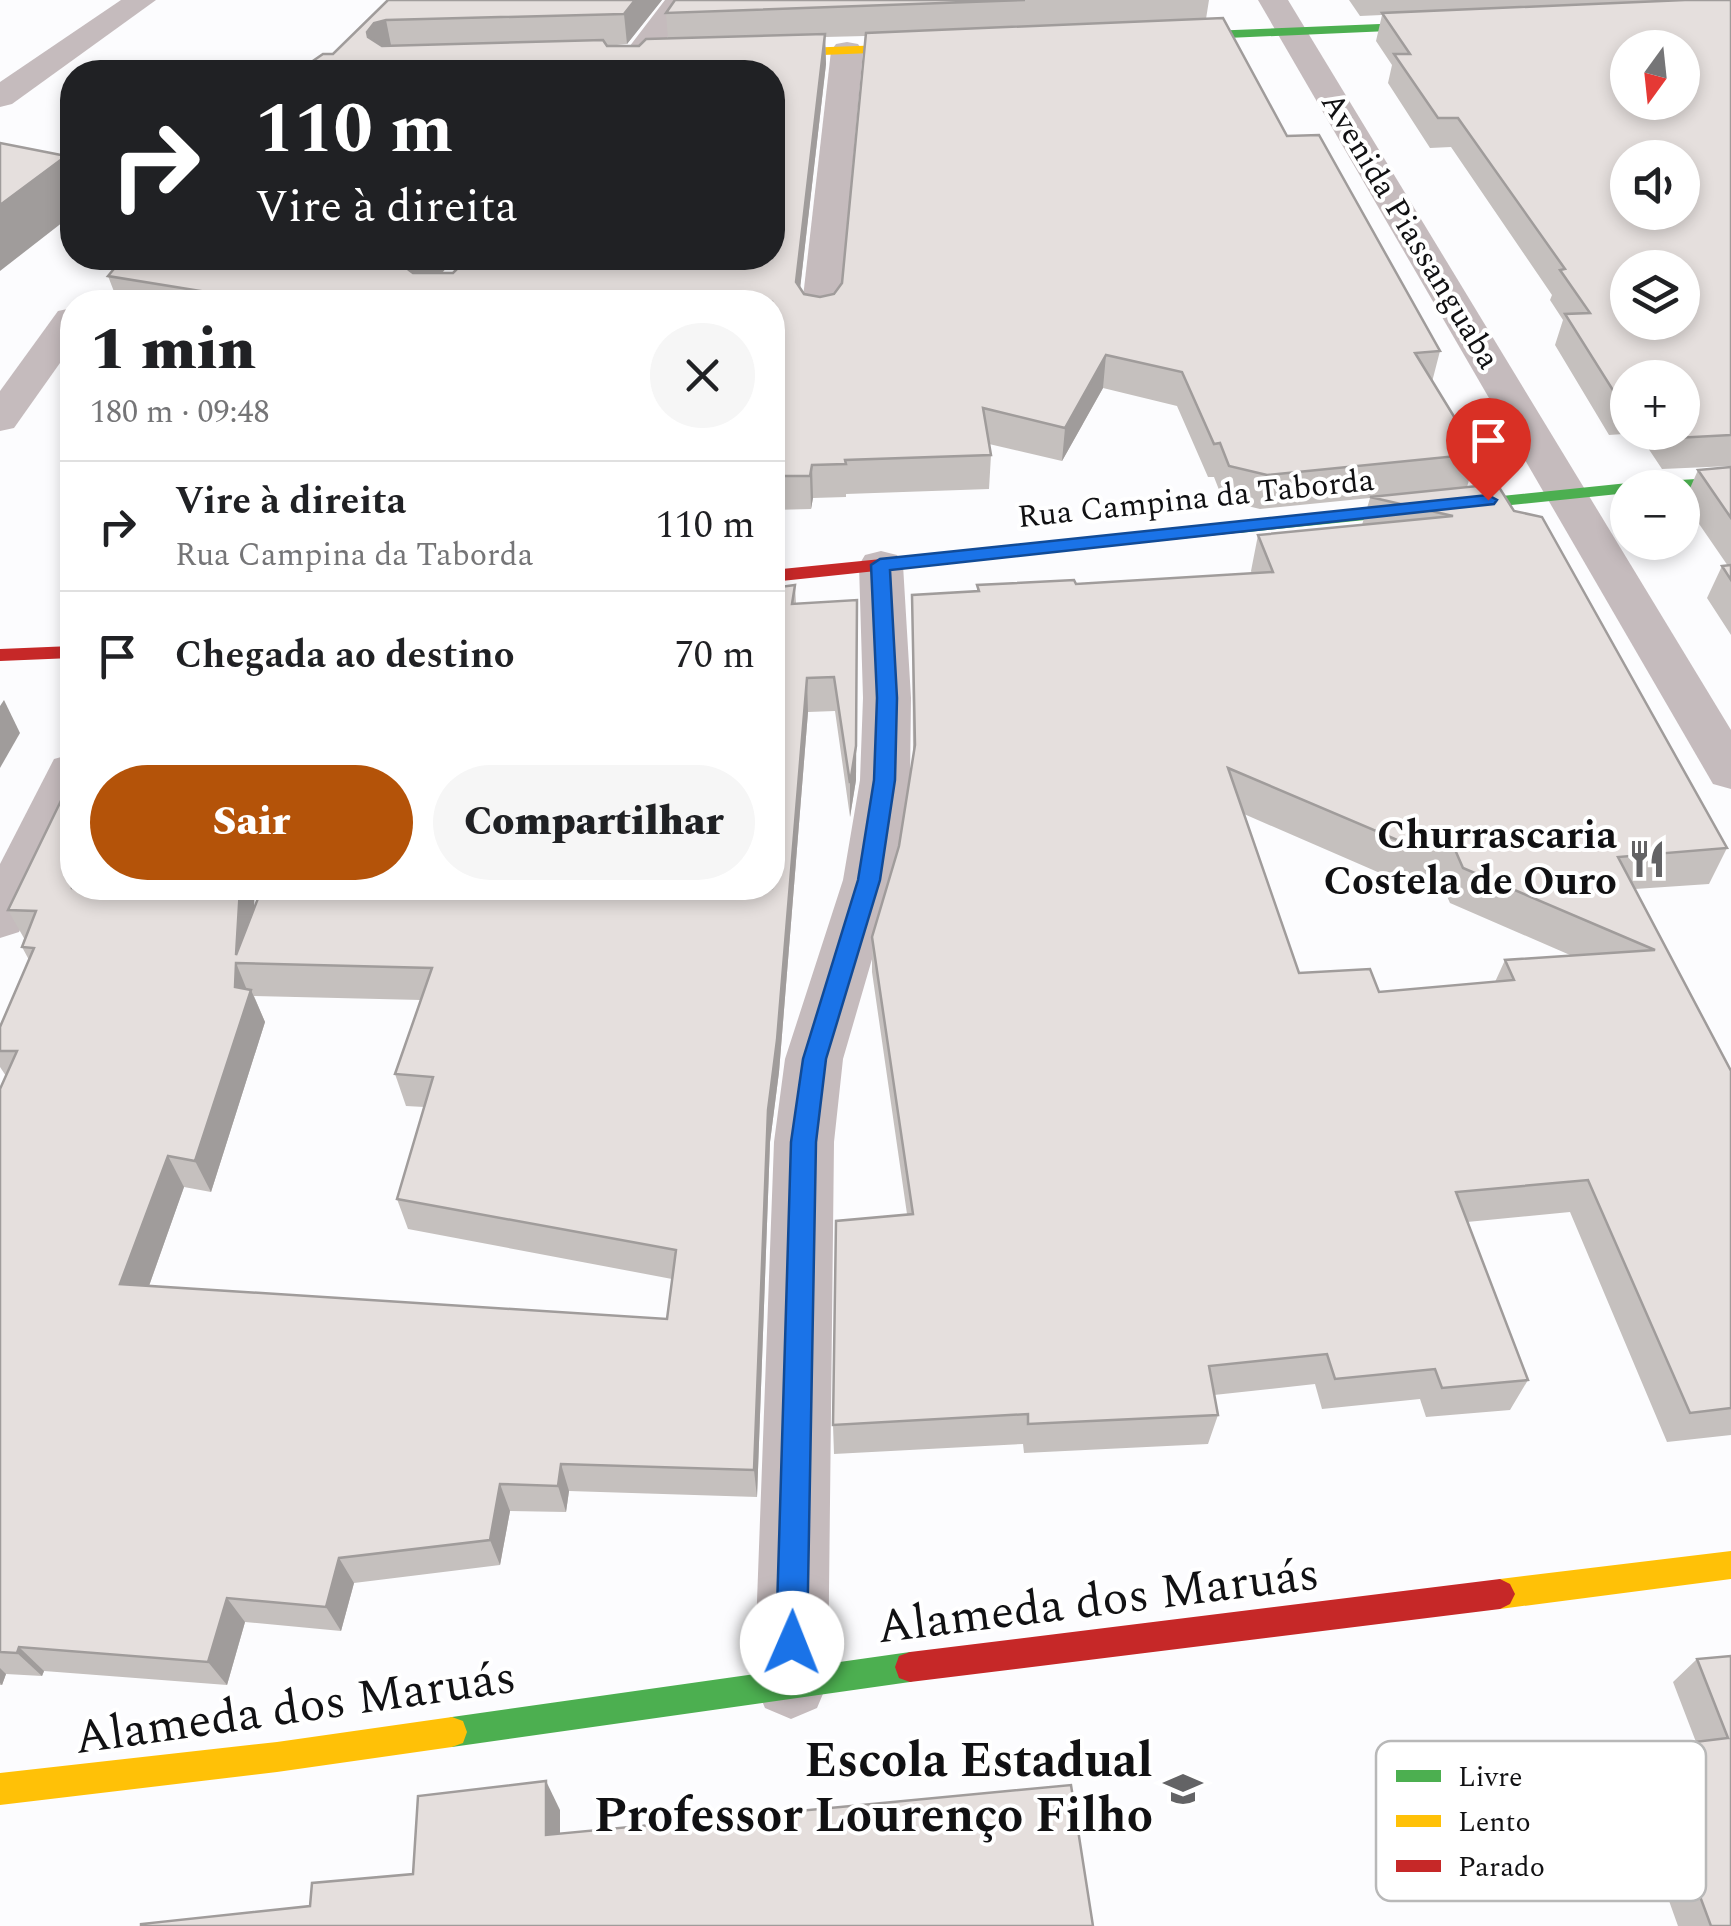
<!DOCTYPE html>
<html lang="pt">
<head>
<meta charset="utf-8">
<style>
	:root { --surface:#fff; --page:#f6f6f6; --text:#202124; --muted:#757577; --line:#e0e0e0; --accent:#b45309 }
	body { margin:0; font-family:Spectral,serif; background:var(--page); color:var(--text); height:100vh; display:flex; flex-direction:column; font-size:38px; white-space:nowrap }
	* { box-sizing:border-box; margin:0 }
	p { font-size:32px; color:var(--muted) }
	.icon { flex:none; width:55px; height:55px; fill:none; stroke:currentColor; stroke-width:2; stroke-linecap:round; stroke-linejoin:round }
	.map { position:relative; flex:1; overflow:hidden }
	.drawer { position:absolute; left:60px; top:290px; width:725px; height:610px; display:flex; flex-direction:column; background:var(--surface); border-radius:40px; box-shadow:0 5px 15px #0003 }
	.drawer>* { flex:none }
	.guide { position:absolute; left:60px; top:60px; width:725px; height:210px; border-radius:40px; box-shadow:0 5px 15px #0003; background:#202124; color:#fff; overflow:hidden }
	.needle { width:65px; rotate:195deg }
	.buttons { position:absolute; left:1610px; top:30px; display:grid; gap:20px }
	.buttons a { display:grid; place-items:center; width:90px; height:90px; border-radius:50%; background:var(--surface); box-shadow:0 5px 15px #0003; font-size:50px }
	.pin { position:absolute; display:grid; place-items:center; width:85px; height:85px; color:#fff; margin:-102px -42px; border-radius:50% 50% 50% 0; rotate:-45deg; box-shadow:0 0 10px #0007 }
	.pin .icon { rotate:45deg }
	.me { position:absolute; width:110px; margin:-55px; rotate:1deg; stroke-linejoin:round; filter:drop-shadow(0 0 8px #0008) }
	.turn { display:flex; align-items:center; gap:35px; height:210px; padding:0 30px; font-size:45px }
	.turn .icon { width:130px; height:130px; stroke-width:2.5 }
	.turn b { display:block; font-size:70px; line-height:85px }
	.round { display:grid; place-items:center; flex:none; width:105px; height:105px; border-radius:52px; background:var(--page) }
	.head { display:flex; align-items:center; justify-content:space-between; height:170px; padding:0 30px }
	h1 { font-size:60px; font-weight:800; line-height:75px }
	.primary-button { display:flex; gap:20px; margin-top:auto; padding:20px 30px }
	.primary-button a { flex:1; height:115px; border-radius:60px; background:var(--accent); color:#fff; font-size:40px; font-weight:800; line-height:115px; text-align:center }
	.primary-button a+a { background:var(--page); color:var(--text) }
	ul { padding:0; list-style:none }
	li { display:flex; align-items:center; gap:30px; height:130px; padding:0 30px; border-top:2px solid var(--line) }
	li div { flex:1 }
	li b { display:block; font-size:38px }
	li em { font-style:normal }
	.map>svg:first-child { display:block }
</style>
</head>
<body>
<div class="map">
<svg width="1731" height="1926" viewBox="0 0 1731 1926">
	<rect width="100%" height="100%" fill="#fcfcfe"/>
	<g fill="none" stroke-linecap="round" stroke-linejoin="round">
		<g fill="#c5bbbd" fill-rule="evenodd">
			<polygon points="121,0 156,0 12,104 0,107 0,82"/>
			<polygon points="665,0 695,0 642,72 610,72"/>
			<polygon points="1258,0 1288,0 1731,730 1731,789 1713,784"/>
			<polygon points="847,42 858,44 863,51 839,315 834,323 820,326 806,323 801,315 831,51 836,44"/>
			<polygon points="72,308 72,346 14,428 0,431 0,391 58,311"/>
			<polygon points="881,551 897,555 903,565 911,698 910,780 895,880 843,1059 834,1142 828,1682 817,1708 791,1719 765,1708 754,1682 774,1142 785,1059 843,880 860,780 863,698 859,565 865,555"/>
			<polygon points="72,754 72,822 19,932 0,938 0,864 54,759"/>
		</g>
		<g fill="#4caf50" fill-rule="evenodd">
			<polygon points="1453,21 1457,22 1457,28 1160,41 1154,37 1160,33"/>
			<polygon points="1731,477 1731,487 1682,490 1682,488 1628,488 1628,493 1239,533 1230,528 1239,523 1628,483"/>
			<polygon points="910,1652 921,1656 925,1667 921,1678 910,1682 452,1747 441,1743 437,1732 441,1721 452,1717"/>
		</g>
		<g fill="#ffc107" fill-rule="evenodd">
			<polygon points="939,43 944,44 944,50 750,58 744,54 750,50"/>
			<polygon points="1731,1551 1731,1579 1500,1609 1490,1604 1485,1594 1490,1584 1500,1579"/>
			<polygon points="452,1717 463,1721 467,1732 463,1743 452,1747 277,1772 0,1805 0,1773 277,1742"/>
		</g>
		<g fill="#c62828" fill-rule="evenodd">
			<polygon points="1239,523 1248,528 1245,532 772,582 772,570"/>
			<polygon points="72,646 72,658 0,661 0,649"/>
			<polygon points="1500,1579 1510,1584 1515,1594 1510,1604 1500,1609 910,1682 899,1678 895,1667 899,1656 910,1652"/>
		</g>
	</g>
	<g fill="#c5c0be" fill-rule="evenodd">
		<path d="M388,0H662L627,44L607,46H639L668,39L666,13L675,0H1209L1206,19L1287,136L1440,351L1432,382L1477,454L1467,487L1727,848L1709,884L1635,889L1731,1071V1435L1667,1442L1570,1212L1467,1222L1528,1380L1510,1410L1426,1417L1420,1399L1322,1409L1315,1384L1214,1395L1218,1415L1208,1444L1024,1453L1023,1444L834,1454L833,1425L907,1214L872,972V937L899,846L913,755L912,595L977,591V585L1076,584L1252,574L1251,571L1258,535L1362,525L1370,498L1260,509L1223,500L1214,477H1208L1177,406L1103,388L1062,461L989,444L991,455L989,489L846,494V497L813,498L811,509L772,510V302H118L108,276L123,258H455L442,273L772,258L307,65L333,54ZM865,36L842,283L834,294L820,297L804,294L800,288L826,64L825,37ZM1244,814L1403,883L1440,881L1450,903L1570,955L1505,960L1495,982L1379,992L1299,973Z"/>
		<path d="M1349,0H1731V466L1662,469L1638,433L1609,435L1555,345L1563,320L1550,300L1552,295L1451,147L1430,148L1388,83L1392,65L1376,41L1382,15L1360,16ZM1628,378L1682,432H1628Z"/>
		<polygon points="1731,467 1731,635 1707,598 1722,566 1728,566 1684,502 1698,470"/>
		<path d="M795,585L796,604L857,600L856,780L850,817L835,711L808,712L779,1072L770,1142L757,1497L569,1491L566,1512L510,1511L500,1565L354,1583L341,1631L245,1622L227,1685L44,1671L42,1676L6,1674L2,1685H0V1089L6,1076L0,1067V1027L29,960L22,947L25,940L8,910L254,909ZM254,996L421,1000L395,1074L406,1106L424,1107L397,1199L408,1229L672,1279L667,1319L149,1286L184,1187L211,1192L265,1022Z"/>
		<polygon points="1731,1656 1731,1926 1678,1926 1622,1769 1645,1748 1696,1742 1673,1682 1697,1659"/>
	</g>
	<g fill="#a09c9b">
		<polygon points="635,0 662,0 627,44 624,14"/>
		<polygon points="386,20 392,50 373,62 367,32 374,23"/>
		<polygon points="825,34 826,64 797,315 796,282"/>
		<polygon points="66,156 72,174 72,215 0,271 0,205"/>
		<polygon points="420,258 455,258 416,302 409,270"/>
		<polygon points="1106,355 1103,388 1062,461 1065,428"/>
		<polygon points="812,465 813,498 811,509 810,476"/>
		<polygon points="857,600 856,780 850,817 850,783"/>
		<polygon points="807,678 808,712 779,1072 770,1142 757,1497 754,1470 768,1110"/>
		<polygon points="4,700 20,733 0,768 0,706"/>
		<polygon points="240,888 255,888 251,964 236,955"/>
		<polygon points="236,963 249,995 251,990 265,1022 211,1192 195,1161 235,987"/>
		<polygon points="168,1156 184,1187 139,1314 120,1284"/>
		<polygon points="561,1464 569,1491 566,1512 558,1486"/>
		<polygon points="500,1484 510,1511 500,1565 490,1540"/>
		<polygon points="339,1558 354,1583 341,1631 326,1607"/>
		<polygon points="227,1598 245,1622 227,1685 208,1662"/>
		<polygon points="19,1647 44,1671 42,1676 17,1653"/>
		<polygon points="0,1668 6,1674 2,1685 0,1683"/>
		<polygon points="546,1781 560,1810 560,1862 546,1835"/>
	</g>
	<g fill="#e5dfdd" stroke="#a09c9b" stroke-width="2.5" fill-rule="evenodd">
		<polygon points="388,0 635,0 624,14 386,20 374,23 367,32 368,37 382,46 603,40 607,46 639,46 646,39 825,34 796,282 804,294 820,297 834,294 842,283 866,33 1223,18 1287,136 1319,135 1440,351 1415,353 1477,454 1267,475 1229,466 1220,443 1214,444 1182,372 1106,355 1065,428 983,408 991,455 845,460 846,464 812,465 810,476 772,476 772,302 269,302 108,276 123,258 420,258 409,270 413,273 453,273 468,258 772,258 772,72 287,72 296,64 307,65 323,54 333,54"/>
		<polygon points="675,0 1025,0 666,13"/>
		<path d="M1685,0H1731V435L1675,438L1672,432H1682V378H1628V403H1621L1565,314L1590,313L1560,270L1565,269L1458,118H1438L1394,54H1410L1382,13ZM1628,48H1682V102H1628ZM1628,158H1682V212H1628ZM1628,268H1682V322H1628Z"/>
		<polygon points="0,143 66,156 0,205"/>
		<polygon points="1731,467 1731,518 1698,470"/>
		<path d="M1497,484L1514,511L1542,517L1727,848L1618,857L1731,1071V1408L1690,1413L1588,1180L1456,1192L1528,1380L1442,1388L1435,1369L1335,1379L1327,1354L1209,1366L1218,1415L1028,1424V1414L833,1425L836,1221L913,1214L872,937L899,846L915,745L912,595L979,591L977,585L1074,580L1076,584L1273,572L1258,535L1453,516L1370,497ZM1228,768L1416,848L1453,845L1463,868L1655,950L1505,960L1514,980L1379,992L1370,969L1299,973Z"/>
		<polygon points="1731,565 1731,580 1722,566"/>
		<path d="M795,585L792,604L857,600L856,746L850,783L834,677L807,678L777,1040L768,1110L754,1470L561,1464L558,1486L500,1484L490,1540L339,1558L326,1607L227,1598L208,1662L19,1647L17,1653L0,1652V1089L17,1051H0V1027L34,948L22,947L36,911L8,910L72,778V888H240L236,955L262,888H772V588ZM236,963L432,968L395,1074L433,1077L397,1199L676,1250L667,1319L120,1284L168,1156L195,1161L251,990L235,987Z"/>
		<polygon points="1731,1656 1731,1926 1711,1926 1645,1748 1728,1738 1697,1659"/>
		<polygon points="546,1781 546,1835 1071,1785 1093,1926 141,1926 141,1924 310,1906 312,1883 413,1874 418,1796"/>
	</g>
	<polygon fill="#1a73e8" stroke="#114b97" stroke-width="2.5" points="1488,495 1497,500 1494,504 890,570 897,698 895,780 880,880 826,1059 816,1142 807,1643 802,1654 792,1658 781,1654 776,1643 791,1142 803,1059 858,880 874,780 877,698 871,565 880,559"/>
	<defs>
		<g id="restaurant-bare" transform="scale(3)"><path d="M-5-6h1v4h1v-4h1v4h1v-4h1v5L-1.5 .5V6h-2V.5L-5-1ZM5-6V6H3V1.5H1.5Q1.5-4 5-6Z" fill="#636365" stroke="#fff" stroke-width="2.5" paint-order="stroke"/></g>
		<g id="school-bare" transform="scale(3)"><path d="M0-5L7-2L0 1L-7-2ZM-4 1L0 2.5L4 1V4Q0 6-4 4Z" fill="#636365" stroke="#fff" stroke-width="2.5" paint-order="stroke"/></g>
	</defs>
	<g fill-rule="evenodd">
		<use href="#restaurant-bare" x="1647" y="859"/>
		<use href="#school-bare" x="1183" y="1789"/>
	</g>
	<g text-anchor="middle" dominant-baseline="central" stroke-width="8" stroke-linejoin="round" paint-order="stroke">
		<g font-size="32" fill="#111113" stroke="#fff">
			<text transform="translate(1410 231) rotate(59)">Avenida Piassanguaba</text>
			<text transform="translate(1196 499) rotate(-6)">Rua Campina da Taborda</text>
		</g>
		<g font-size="40" font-weight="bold" fill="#111113" stroke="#fff" text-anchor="end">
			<text x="1617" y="836">Churrascaria<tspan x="1617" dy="46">Costela de Ouro</tspan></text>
		</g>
		<g font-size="48" fill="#111113" stroke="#fff">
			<text transform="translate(1098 1601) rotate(-7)">Alameda dos Maruás</text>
			<text transform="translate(295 1708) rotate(-8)">Alameda dos Maruás</text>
		</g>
		<g font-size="48" font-weight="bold" fill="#111113" stroke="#fff" text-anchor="end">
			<text x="1153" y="1761">Escola Estadual<tspan x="1153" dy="55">Professor Lourenço Filho</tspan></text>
		</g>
	</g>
	<rect x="1376" y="1741" width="330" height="160" rx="15" fill="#fff" stroke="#b8b8b8" stroke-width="2.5"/>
	<rect x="1396" y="1770" width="45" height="12" fill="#4caf50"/>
	<rect x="1396" y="1815" width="45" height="12" fill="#ffc107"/>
	<rect x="1396" y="1860" width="45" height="12" fill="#c62828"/>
	<g font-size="28" fill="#111113">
		<text x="1458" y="1786">Livre</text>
		<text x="1458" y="1831">Lento</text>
		<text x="1458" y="1876">Parado</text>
	</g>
</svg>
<div class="buttons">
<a><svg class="needle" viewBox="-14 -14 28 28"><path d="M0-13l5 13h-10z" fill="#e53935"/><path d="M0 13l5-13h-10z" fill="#757577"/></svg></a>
<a><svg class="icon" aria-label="sound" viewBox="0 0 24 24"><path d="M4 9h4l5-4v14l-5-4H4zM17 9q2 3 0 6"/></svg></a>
<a><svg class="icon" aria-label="layers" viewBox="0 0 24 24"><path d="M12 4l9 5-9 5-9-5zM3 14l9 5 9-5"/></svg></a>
<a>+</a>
<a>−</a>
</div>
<div class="pin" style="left:1488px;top:500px;background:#d93025"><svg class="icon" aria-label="arrive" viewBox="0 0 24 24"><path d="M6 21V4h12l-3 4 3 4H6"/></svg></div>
<svg class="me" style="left:792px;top:1643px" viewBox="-20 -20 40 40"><circle r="19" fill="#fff"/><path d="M0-13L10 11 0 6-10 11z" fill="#1a73e8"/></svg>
<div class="guide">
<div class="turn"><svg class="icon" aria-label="right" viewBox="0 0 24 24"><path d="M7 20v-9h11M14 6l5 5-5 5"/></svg><div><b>110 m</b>Vire à direita</div></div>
</div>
<section class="drawer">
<div class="head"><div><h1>1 min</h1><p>180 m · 09:48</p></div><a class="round"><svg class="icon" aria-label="close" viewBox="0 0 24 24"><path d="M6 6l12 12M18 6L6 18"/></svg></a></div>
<ul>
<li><svg class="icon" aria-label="right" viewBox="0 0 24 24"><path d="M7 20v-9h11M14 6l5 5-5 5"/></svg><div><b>Vire à direita</b><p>Rua Campina da Taborda</p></div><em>110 m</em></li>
<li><svg class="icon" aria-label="arrive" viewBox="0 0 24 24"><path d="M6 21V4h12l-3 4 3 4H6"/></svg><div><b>Chegada ao destino</b></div><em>70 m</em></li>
</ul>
<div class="primary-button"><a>Sair</a><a>Compartilhar</a></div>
</section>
</div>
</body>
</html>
